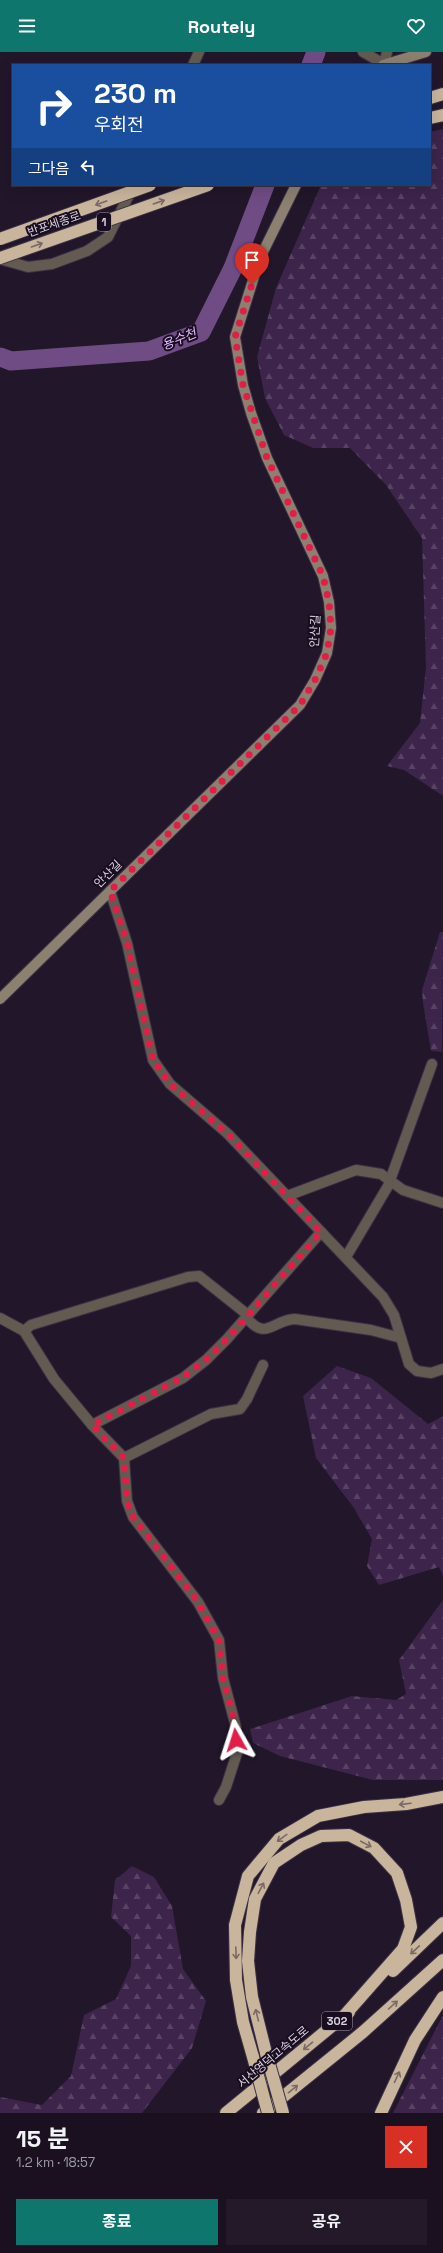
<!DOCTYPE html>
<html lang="ko">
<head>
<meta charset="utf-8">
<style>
	:root { --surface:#1a1020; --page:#231929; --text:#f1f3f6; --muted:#9f9da5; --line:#38303e; --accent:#0f766e }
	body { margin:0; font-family:"Space Grotesk","Noto Sans KR",sans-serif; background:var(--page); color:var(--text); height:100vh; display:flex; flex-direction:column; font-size:15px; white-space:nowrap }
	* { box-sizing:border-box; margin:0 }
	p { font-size:13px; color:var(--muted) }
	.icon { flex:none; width:22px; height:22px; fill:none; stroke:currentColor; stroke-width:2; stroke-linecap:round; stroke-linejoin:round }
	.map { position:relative; height:2061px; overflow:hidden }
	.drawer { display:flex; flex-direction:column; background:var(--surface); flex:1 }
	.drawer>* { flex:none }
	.top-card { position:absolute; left:12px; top:12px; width:419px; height:122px; border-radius:0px; box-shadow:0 4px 16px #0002,0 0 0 1px var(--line); background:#1a4fa0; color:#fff; overflow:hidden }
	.pin { position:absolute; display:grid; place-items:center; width:34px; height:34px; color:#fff; margin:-41px -17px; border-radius:50% 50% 50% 0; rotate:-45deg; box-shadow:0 0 4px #0007 }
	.pin .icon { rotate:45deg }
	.me { position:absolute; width:44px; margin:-22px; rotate:354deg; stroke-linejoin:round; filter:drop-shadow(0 0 3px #0008) }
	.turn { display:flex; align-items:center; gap:14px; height:84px; padding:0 16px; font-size:18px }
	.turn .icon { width:52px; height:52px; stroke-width:2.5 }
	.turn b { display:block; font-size:28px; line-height:34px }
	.then { display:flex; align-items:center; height:38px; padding:0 16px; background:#0003; gap:8px; font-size:15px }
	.round { display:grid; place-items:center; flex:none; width:42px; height:42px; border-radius:0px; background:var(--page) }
	.head { display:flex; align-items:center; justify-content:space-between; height:68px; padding:0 16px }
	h1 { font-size:24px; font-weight:700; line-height:30px }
	.action { display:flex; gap:8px; margin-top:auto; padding:8px 16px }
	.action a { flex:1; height:46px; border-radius:0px; background:var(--accent); color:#fff; font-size:16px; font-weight:700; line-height:46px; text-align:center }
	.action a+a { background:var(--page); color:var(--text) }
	header { display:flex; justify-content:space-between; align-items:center; height:52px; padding:0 16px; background:var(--accent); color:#fff; font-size:18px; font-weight:700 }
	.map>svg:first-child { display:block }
</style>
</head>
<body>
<header><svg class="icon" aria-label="menu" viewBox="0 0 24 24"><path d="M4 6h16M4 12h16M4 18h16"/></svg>Routely<svg class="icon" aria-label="heart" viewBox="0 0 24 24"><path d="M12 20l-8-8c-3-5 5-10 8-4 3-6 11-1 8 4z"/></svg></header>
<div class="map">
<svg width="443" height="2061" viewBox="0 0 443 2061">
	<defs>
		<pattern id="forest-firs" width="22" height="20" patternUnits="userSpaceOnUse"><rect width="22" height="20" fill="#3d244b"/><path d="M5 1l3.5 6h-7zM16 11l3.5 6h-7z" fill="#594365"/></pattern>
	</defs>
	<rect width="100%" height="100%" fill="#22162a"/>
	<g fill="url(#forest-firs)">
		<polygon points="443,77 443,744 404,718 387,714 420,671 426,615 422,486 386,433 350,396 313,396 284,383 265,346 257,305 276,236 321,133 430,133 430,80"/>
		<polygon points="440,880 443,880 442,1000 431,999 423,951 422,938"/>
		<polygon points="337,1314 371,1326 428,1372 443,1364 443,1524 439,1515 379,1533 367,1514 372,1487 354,1456 316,1406 303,1344"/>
		<polygon points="443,1548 443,1728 373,1728 280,1704 253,1691 250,1677 352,1644 396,1648 406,1642 399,1608"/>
		<polygon points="132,1814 154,1825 172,1854 183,1917 206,1949 192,1996 142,2061 0,2061 0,2045 42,2053 71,2024 84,1963 116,1947 131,1914 131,1884 111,1865 115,1828"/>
		<polygon points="443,1963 443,2061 393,2061"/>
	</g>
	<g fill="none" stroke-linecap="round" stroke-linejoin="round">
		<g stroke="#704c85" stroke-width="19">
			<polyline points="311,13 316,0"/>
			<polyline points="0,305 11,309 149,299 201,280 233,216 265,133"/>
		</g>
		<g stroke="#3c3144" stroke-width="12">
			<g id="street">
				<polyline points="363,0 384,12 387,0"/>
				<polyline points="193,13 199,0"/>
				<polyline points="0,207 28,215 52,212 87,199 108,185 132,137"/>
				<polyline points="110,839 127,891 153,1008 170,1032 228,1082 383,1245 394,1263 409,1312 417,1319 431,1321 443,1317"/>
				<polyline points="287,1144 356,1118 381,1122 403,1138 443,1151"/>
				<polyline points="346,1205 388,1134 432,1012"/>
				<path d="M246,1265C266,1290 272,1268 295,1267L371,1278L401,1286"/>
				<polyline points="0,1266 24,1279 54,1327 92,1373 124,1406 127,1449 133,1465 198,1550 219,1588 223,1626 236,1675 237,1701 226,1735 219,1748"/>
				<polyline points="24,1279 31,1273 188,1225 199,1224 248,1263"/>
				<polyline points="92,1373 183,1326 206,1308 227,1287 321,1180"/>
				<polyline points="124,1406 211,1362 240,1357 247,1347 263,1313"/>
			</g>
		</g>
		<g stroke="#3c3144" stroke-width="12">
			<g id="secondary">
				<polyline points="383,13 426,0"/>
				<polyline points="0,947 300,653 315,628 327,601 331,576 329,550 323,524 267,406 251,361 243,333 235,285 260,206 296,133"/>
			</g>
		</g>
		<g stroke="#3c3144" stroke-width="14">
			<g id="highway">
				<polyline points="430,46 443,42"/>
				<polyline points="430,66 443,63"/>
				<polyline points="393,1919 443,1871"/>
				<polyline points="266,2001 252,1945 248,1909 250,1880 255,1847 274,1811 301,1793 321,1784 349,1783 374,1796 397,1821 406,1848 411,1875 403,1897 344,1964"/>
				<polyline points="253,2005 243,1970 236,1928 235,1873 248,1824 279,1787 318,1764 364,1755 406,1752 443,1745"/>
				<polyline points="226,2061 349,1960"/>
				<polyline points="263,2061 363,1980 443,1908"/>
				<polyline points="381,2061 415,1988 443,1945"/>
			</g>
		</g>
		<use href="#street" stroke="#635b51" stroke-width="10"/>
		<use href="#secondary" stroke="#8c8070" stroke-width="10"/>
		<use href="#highway" stroke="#c9b59c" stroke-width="12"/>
		<g stroke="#3c3144" stroke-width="14" stroke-linecap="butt">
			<g id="highway-bridge">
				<polyline points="0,187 150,133"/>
				<polyline points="0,206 208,133"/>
				<polyline points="266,2001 283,2061"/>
				<polyline points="253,2005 268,2061"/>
			</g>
		</g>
		<use href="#highway-bridge" stroke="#c9b59c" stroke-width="12"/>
	</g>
	<defs><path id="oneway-shaft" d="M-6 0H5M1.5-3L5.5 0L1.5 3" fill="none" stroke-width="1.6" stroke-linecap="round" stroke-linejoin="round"/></defs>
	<g stroke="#7a6964">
		<use href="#oneway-shaft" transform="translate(159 150) rotate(-19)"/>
		<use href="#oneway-shaft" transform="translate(101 151) rotate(160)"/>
		<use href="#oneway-shaft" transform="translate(37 193) rotate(-19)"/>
		<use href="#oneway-shaft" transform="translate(405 1752) rotate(173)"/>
		<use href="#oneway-shaft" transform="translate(282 1786) rotate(144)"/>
		<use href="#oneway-shaft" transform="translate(366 1792) rotate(28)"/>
		<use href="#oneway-shaft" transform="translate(261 1836) rotate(-62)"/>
		<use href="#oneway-shaft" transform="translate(415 1898) rotate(137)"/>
		<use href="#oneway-shaft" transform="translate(236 1901) rotate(88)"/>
		<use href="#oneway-shaft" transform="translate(393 1953) rotate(-42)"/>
		<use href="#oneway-shaft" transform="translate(257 1963) rotate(-104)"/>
		<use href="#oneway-shaft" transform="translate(308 1994) rotate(140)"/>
		<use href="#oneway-shaft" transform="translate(397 2025) rotate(-65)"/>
		<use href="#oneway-shaft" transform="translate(293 2037) rotate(-39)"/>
	</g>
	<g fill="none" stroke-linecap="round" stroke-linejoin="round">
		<polyline stroke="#e11d48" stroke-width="7" stroke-dasharray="0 12.6" points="236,1688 236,1675 223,1626 219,1588 198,1550 133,1465 127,1449 124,1406 92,1373 182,1326 206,1308 227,1287 321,1180 228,1082 170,1032 153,1008 127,890 110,839 300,653 315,628 327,601 331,576 329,550 323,524 267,406 243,333 235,285 252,232"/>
	</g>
	<g text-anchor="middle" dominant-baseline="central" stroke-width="4" stroke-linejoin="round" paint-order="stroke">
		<g fill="#190d20" stroke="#a299a8" stroke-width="1">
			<rect x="97" y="161" width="14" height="18" rx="3"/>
			<rect x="322" y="1960" width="30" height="18" rx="3"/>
		</g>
		<g font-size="11" font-weight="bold" fill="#ddd5e3">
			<text x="104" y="170">1</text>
			<text x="337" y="1969">302</text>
		</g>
		<g font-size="12" fill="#ddd5e3" stroke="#190d20">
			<text transform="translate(54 172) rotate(-19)">반포세종로</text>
			<text transform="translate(315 579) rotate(-87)">안산길</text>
			<text transform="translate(108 822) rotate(-45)">안산길</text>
			<text transform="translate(273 2005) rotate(-40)">서산영덕고속도로</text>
		</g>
		<g font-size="13" font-style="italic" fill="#e6bcff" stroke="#190d20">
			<text transform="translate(179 287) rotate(-22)">용수천</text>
		</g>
	</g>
</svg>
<div class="pin" style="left:252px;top:232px;background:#d93025"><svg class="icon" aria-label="arrive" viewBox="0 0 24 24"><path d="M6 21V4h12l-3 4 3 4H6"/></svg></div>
<svg class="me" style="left:236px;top:1688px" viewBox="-20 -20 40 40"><path d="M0-17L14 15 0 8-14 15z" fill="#e11d48" stroke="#fff" stroke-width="4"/></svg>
<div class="top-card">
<div class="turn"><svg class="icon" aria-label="right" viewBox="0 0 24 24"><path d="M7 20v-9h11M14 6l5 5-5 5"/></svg><div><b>230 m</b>우회전</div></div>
<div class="then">그다음<svg class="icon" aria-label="left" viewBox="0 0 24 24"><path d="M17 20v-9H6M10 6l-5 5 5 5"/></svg></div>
</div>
</div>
<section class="drawer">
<div class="head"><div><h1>15 분</h1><p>1.2 km · 18:57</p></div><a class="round" style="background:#d93025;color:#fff"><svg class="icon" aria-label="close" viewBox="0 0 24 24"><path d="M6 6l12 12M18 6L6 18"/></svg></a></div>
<div class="action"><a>종료</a><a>공유</a></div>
</section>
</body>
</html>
